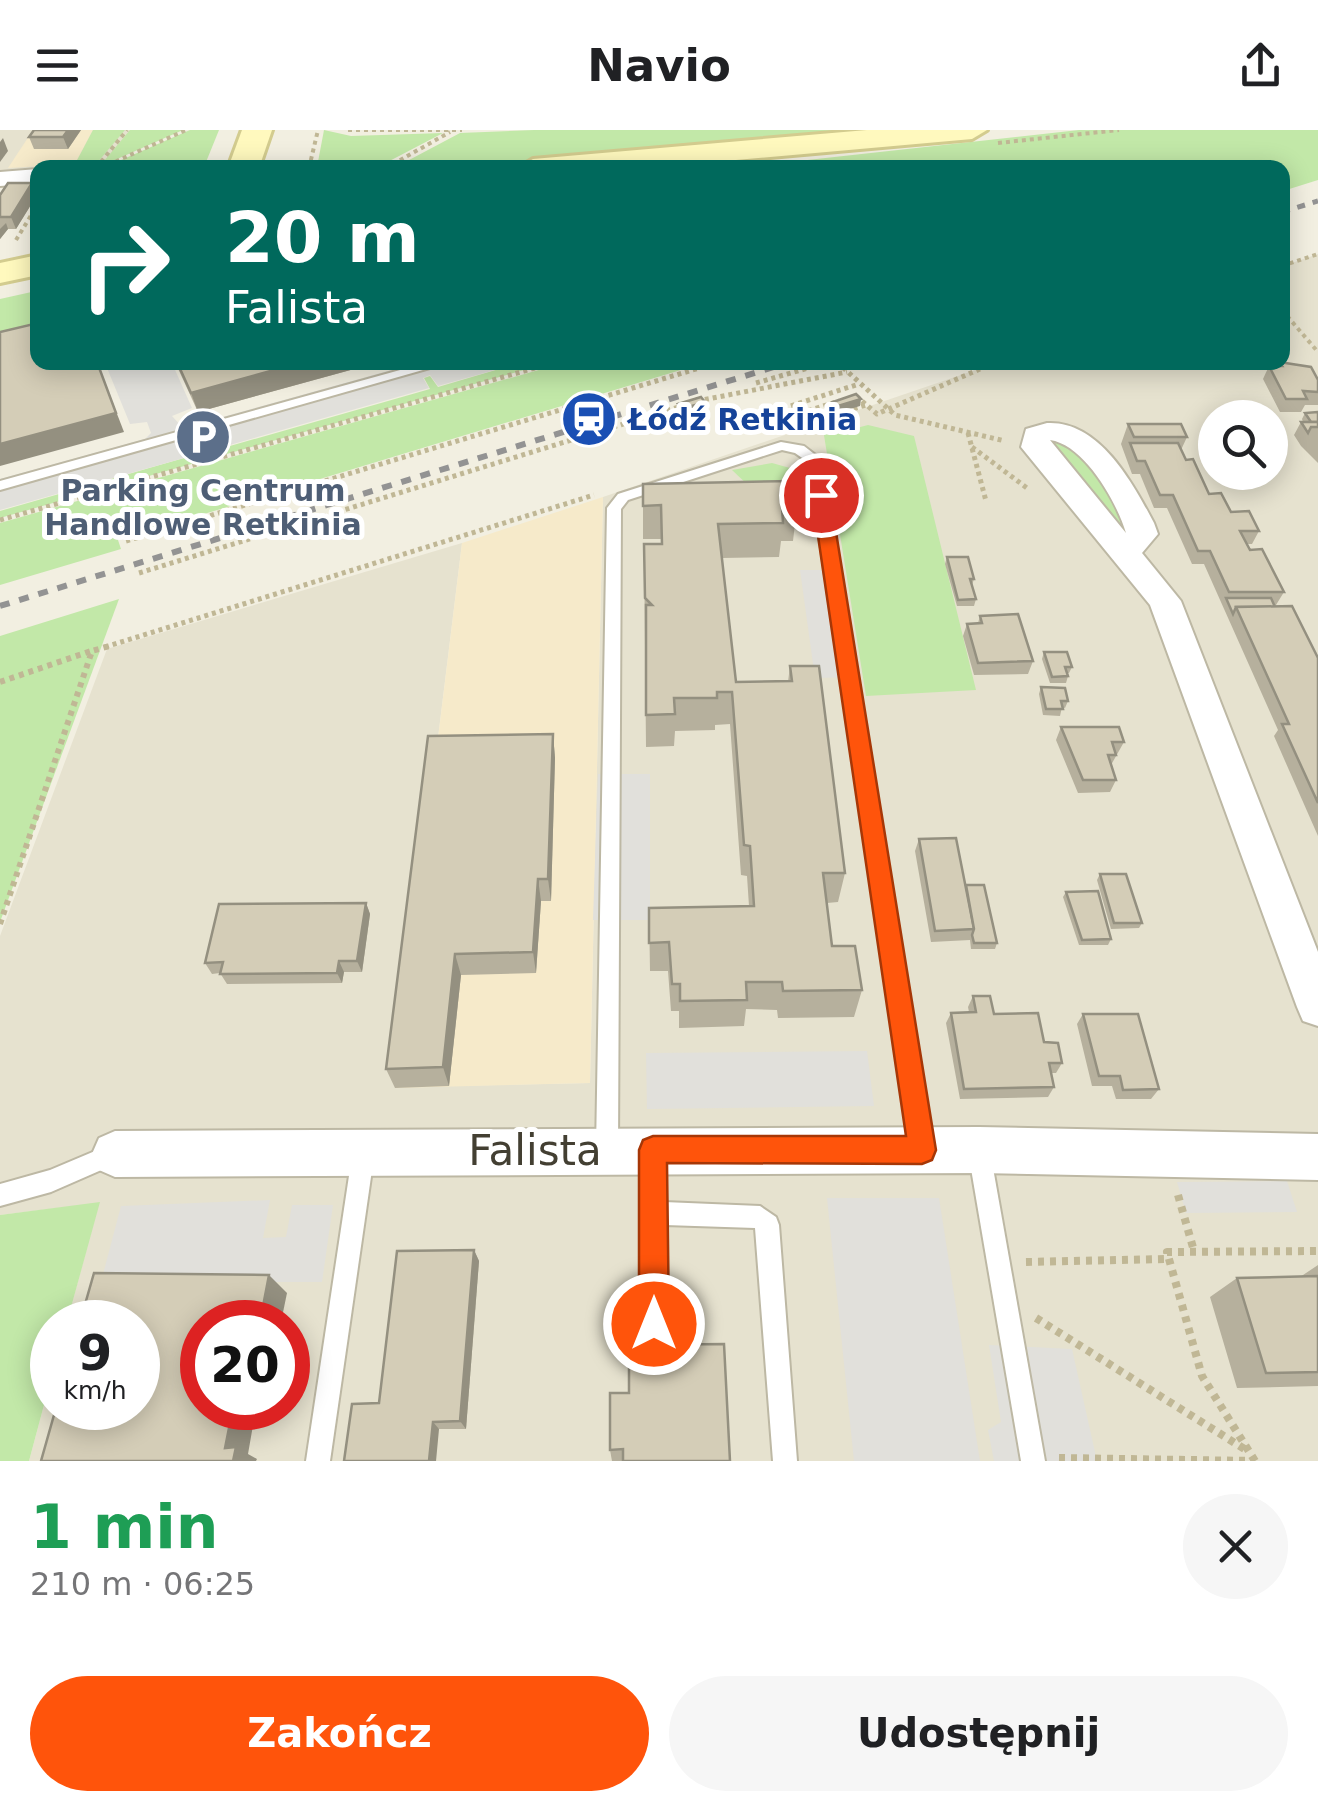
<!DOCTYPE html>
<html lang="pl">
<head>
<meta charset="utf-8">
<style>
	:root { --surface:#fff; --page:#f6f6f6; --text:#202124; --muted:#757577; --accent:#ff540b }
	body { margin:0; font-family:"DejaVu Sans",sans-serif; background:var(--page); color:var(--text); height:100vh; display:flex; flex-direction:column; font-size:38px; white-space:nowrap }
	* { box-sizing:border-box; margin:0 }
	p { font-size:32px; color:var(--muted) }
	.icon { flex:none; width:55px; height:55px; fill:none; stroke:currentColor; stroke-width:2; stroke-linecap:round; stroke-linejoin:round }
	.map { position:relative; height:1331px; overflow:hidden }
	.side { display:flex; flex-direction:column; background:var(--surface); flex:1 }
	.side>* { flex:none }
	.hud { position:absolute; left:30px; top:30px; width:1260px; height:210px; border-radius:20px; box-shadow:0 5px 25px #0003; background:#00695c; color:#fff; overflow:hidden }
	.tools { position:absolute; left:1198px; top:270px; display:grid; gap:20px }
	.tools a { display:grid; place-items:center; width:90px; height:90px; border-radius:50%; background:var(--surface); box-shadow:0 5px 25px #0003; font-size:50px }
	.speed { position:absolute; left:30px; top:1170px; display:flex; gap:20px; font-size:50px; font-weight:700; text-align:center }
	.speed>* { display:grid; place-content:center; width:130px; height:130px; border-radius:50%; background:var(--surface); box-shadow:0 5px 25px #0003; line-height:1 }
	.speed small { font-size:25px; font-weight:400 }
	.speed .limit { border:15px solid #d22; background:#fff; color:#111 }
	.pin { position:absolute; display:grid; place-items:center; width:85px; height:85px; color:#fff; margin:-42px; border:5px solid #fff; border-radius:50%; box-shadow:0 2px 10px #0007 }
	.me { position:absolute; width:110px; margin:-55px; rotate:0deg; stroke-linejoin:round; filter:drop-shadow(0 0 8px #0008) }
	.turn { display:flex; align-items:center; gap:35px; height:210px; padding:0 30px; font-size:45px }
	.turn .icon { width:130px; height:130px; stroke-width:2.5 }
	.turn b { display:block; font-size:70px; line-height:85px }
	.round { display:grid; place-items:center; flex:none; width:105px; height:105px; border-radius:52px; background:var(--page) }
	.overview { display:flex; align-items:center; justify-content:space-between; height:170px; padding:0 30px }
	h1 { font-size:60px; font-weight:600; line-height:75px; color:#1e9e55 }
	.cta { display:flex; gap:20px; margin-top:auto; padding:20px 30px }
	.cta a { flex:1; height:115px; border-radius:60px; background:var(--accent); color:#fff; font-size:40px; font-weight:600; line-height:115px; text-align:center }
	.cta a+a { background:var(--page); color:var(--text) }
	header { display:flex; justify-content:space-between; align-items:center; height:130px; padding:0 30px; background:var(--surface); font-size:45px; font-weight:600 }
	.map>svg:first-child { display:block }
</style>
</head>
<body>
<header><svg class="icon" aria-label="menu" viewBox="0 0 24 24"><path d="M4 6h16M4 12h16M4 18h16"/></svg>Navio<svg class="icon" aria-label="share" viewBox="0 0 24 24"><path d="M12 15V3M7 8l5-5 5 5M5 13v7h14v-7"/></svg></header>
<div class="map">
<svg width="1318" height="1331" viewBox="0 0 1318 1331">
	<rect width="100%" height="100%" fill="#f2efe1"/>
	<g fill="#e6e2cf" fill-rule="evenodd">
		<polygon points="0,0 131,0 104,32 89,37 38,38 37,53 0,55"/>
		<path d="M1318,124V1331H29L52,1245V1278H138V1192H67L99,1073L0,1085V806L107,519L462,413L395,957L590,953L603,367L996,233L1282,232L1283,136ZM1215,288H1270V342H1215ZM202,1192H288V1278H202Z"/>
	</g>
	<g fill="#f6eaca">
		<polygon points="33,0 93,0 75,34 8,38"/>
		<polygon points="603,367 590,953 395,958 462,413"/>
	</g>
	<g fill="#c2e8a8">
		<polygon points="93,0 125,0 97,33 75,34"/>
		<polygon points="130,0 183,0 99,37"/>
		<polygon points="190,0 219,0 204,37 105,37"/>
		<polygon points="324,0 351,6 443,3 378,37 317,37"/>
		<polygon points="534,0 868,0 579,25 488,37 394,38 460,3"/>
		<polygon points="1079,0 1318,0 1318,50 1283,61 1282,38 745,37"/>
		<polygon points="36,161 37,205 0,214 0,169"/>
		<polygon points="523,232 549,233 0,388 0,381 191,326 187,314 195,312 202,324 430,259 424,248 430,246 438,257"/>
		<polygon points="563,233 704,233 118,410 121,419 0,455 0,393"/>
		<polygon points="868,295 914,306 976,560 866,566 823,299 849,300"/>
		<polygon points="1065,309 1135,385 1133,391 1117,393 1046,310"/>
		<polygon points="772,333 790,338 800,348 800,355 751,358 732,340"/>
		<polygon points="119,469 0,792 0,506"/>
		<polygon points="100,1072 67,1192 52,1192 52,1245 29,1331 0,1331 0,1085"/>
	</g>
	<g fill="#e1e0db">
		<polygon points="105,233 172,233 192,278 172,286 183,298 402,237 406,233 520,233 438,256 430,245 423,248 429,258 202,323 196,311 186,314 191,326 0,380 0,349 145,309 151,303 147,292 130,294"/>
		<polygon points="800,440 843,440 861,547 815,548"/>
		<polygon points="598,644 650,644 650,790 593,790"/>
		<polygon points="867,921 874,976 647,979 646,923"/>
		<polygon points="1287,1051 1297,1082 1186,1083 1177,1052"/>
		<polygon points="827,1068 939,1068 980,1331 854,1331"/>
		<polygon points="270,1070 263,1108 286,1107 292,1075 333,1075 322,1152 101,1152 121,1076"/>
		<polygon points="989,1215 1072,1219 1097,1331 994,1331 988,1300 1001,1292"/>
	</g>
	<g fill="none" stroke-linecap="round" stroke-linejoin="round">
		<g stroke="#bdb8a4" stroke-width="4">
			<g id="lane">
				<polygon points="429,232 451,232 0,360 0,351"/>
				<polygon points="781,312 804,316 822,330 933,1019 930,1026 922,1030 914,1026 911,1019 808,332 795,323 782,320 628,370 621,379 618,1020 615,1027 607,1031 599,1027 596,1020 607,378 618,364"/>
				<polygon points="979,1010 987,1014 990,1021 1045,1331 1021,1331 968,1021 971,1014"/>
				<polygon points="114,1013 122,1017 125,1024 122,1031 51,1062 0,1076 0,1054 50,1040"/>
				<polygon points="653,1014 661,1018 664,1025 664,1072 760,1076 776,1087 779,1095 797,1331 773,1331 755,1098 665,1095 666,1231 662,1239 654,1243 646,1239 642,1231 642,1025 645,1018"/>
				<polygon points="363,1015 371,1019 374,1026 330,1331 306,1331 352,1026 355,1019"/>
			</g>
		</g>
		<g stroke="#bdb8a4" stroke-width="4">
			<g id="street">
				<polygon points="38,39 38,53 0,56 0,42"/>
				<path d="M1047,293C1099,290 1133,353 1154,393L1158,404L1142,423L1181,471L1318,822V896L1303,891L1297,877L1150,475L1021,317L1026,299ZM1050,310C1085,315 1117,373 1126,403Z"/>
				<polygon points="979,997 1318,1004 1318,1050 979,1043 115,1047 99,1040 92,1024 99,1008 115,1001"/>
			</g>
		</g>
		<g stroke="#d3cc8f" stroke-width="6">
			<g id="secondary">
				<polygon points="242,0 272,0 259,38 228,38"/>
				<polygon points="867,0 987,0 972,9 646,38 518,38 533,29"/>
				<polygon points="38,125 38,145 0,153 0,133"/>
			</g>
		</g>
		<g stroke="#c0b795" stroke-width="4" stroke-dasharray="4 4" stroke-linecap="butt">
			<polyline points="348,0 462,0"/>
			<polyline points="998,13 1119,0"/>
			<polyline points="96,38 127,0"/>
			<polyline points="101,38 186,0"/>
			<polyline points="309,38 318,0"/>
			<polyline points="386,38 450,2"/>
			<polyline points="16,110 38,74"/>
			<polyline points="1282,136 1318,124"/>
			<polyline points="1282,180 1318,222"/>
		</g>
		<g stroke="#c0b795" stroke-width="5" stroke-dasharray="4 4" stroke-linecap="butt">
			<polyline points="837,232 895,285 1005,311"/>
			<polyline points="756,253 829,232"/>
			<polyline points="856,266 877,284 996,232"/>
			<polyline points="697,271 847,242"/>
			<polyline points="770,293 839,271"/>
			<polyline points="800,295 866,275"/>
			<polyline points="748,299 743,301 737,293 859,254"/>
			<polyline points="968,303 986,371"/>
			<polyline points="972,317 1027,358"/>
			<polyline points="0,390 556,232"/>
			<polyline points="126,411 719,232"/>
			<polyline points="139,443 685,275"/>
			<polyline points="105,517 594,365"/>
		</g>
		<g stroke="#c0b795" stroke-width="6" stroke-dasharray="5 5" stroke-linecap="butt">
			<polyline points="0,552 91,521"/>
			<polyline points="0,794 92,521 113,515"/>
		</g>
		<g stroke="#c0b795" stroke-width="8" stroke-dasharray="6 6" stroke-linecap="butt">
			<polyline points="1178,1065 1194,1121"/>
			<polyline points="1026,1132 1169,1129"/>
			<polyline points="1036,1188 1246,1320"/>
			<polyline points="1059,1328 1255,1331"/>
			<polyline points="1255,1331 1202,1246 1167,1122 1318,1121"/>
		</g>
		<use href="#lane" fill="#fff" fill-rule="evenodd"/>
		<use href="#street" fill="#fff" fill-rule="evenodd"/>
		<use href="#secondary" fill="#fff9be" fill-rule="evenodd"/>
		<polyline stroke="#939393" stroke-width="5" stroke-dasharray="8 8" stroke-linecap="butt" points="1282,82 1318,71"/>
		<polyline stroke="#939393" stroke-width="6" stroke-dasharray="10 10" stroke-linecap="butt" points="0,476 790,232"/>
	</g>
	<g fill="#b6b09d">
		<polygon points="81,0 68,19 34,19 29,7"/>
		<polygon points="32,53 37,65 16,99 8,99 0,109 0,65"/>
		<polygon points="175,232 375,232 376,233 198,282"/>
		<polygon points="1279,232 1318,250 1318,275 1305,275 1301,282 1280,282 1263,249 1269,236 1277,236"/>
		<polygon points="1318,282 1318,333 1301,316 1294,305 1301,292 1303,292 1302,289 1305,283"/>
		<polygon points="1128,294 1187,307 1181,320 1186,330 1209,364 1231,382 1259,401 1252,414 1247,414 1284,462 1276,475 1275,475 1318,528 1318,706 1274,606 1278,600 1204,434 1192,434 1167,378 1154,378 1140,344 1132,344 1121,314"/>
		<polygon points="643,354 797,377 793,411 781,411 779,427 722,428 736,552 788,552 790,536 845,743 838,772 827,773 832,816 862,860 854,887 778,888 777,880 746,879 744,896 679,898 679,881 671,881 668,841 650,841 649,778 749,776 747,746 741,745 730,594 715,595 715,600 675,601 674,616 646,617 644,414 661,414 661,409 643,409"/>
		<polygon points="947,427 974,449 972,455 976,469 974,476 957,476 945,434"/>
		<polygon points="980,486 1033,531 1028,544 974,545 963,506 967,494 978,493"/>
		<polygon points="1044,522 1072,537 1069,543 1067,543 1068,546 1066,553 1050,553 1042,529"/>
		<polygon points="1041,557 1068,571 1065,578 1062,577 1060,586 1043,585 1039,564"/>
		<polygon points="1061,597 1124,612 1111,635 1116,650 1110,662 1078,663 1056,610"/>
		<polygon points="553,604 555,628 551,771 541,771 536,843 461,845 449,956 395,958 386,939"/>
		<polygon points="919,709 966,755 997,813 995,819 971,819 970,810 931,812 915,721"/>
		<polygon points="1100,744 1142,793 1139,798 1111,799 1097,750"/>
		<polygon points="1066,762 1111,809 1108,815 1079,815 1063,767"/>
		<polygon points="366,773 370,784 362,842 344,842 342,853 227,854 220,843 212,844 205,833"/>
		<polygon points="973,866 994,884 1044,912 1062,933 1056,943 1051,943 1054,957 1048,967 960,969 946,893 951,883 969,882 968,877"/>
		<polygon points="1083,884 1159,959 1151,969 1116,969 1112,956 1092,956 1077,894"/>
		<polygon points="474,1120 479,1131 466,1299 439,1299 379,1273"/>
		<polygon points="1318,1135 1318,1256 1237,1258 1210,1167 1237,1148 1300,1147"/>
		<polygon points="610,1263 730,1331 612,1331 610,1320"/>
	</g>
	<g fill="#949080">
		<polygon points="68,0 81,0 68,19 63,7"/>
		<polygon points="3,8 8,21 0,32 0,12"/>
		<polygon points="32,53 37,65 16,99 11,87"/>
		<polygon points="6,93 8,99 0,109 0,99"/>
		<polygon points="97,232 124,302 0,336 0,314"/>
		<polygon points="303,232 376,233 198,282 191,263"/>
		<polygon points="834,232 833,236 822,240 823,233"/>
		<polygon points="861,269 860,276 837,283 838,276"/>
		<polygon points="705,272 704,278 682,286 682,279"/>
		<polygon points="553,604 555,628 551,771 548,749"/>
		<polygon points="538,749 541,771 536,843 533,822"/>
		<polygon points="366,773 370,784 362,842 357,831"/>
		<polygon points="455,824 461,845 449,956 443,937"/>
		<polygon points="339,831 344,842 342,853 337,843"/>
		<polygon points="474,1120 479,1131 466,1299 460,1291"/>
		<polygon points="269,1145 287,1163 281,1192 260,1192"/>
		<polygon points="233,1278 256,1278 248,1324 257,1329 256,1331 233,1331 225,1318"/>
		<polygon points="433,1292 439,1299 436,1331 429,1331"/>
	</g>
	<g fill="#d4cdb7" stroke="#949080" stroke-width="2.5">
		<polygon points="34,0 68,0 63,7 29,7"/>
		<polygon points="8,53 32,53 11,87 0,87 0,65"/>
		<polygon points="38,193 38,232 97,232 116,283 0,314 0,202"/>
		<polygon points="177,232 303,232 191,263"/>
		<polygon points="1279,232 1311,237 1318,250 1318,262 1303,261 1307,269 1286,269 1269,236 1282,236"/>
		<polygon points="856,264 861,269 838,276 833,272"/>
		<polygon points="701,267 705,272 682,279 678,274"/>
		<polygon points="1318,282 1318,292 1311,292 1305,283"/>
		<polygon points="1301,292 1318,292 1318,297 1311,297 1308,303"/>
		<polygon points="1128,294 1181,294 1187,307 1134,307"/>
		<polygon points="1130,313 1178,313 1186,330 1193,329 1209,364 1221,363 1231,382 1249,381 1259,401 1240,401 1250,420 1262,419 1284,462 1229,462 1210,421 1198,421 1173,365 1160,365 1145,331 1137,331"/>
		<polygon points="793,351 797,377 782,377 783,393 718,394 736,552 792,551 790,536 819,536 845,743 823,743 832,816 855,816 862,860 783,861 782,852 746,852 747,870 680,871 680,854 672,854 669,812 649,813 649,778 754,776 750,716 744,715 732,562 717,562 717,568 674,568 675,584 646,585 646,475 652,475 645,468 644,414 662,414 661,375 643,376 643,354"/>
		<polygon points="947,427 968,427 974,449 970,449 976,469 958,470"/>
		<polygon points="1226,468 1271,468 1275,477 1236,477 1233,484"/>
		<polygon points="1292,476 1318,528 1318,673 1282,594 1289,594 1236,477"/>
		<polygon points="1018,484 1033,531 978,533 967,494 982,493 980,486"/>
		<polygon points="1044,522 1067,522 1072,537 1065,537 1068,546 1052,547"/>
		<polygon points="1041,557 1065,558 1068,571 1061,571 1063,579 1046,579"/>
		<polygon points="1061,597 1119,597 1124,612 1112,612 1116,625 1108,625 1116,650 1083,650"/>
		<polygon points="553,604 548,749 538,749 533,822 455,824 443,937 386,939 428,606"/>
		<polygon points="956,708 974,799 935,801 919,709"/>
		<polygon points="1100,744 1126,744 1142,793 1114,793"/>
		<polygon points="966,755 984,755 997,813 974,813 972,805 974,799"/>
		<polygon points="1098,761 1111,809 1082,810 1066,762"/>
		<polygon points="366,773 357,831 339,831 337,843 220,844 223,832 205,833 219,774"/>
		<polygon points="973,866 990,866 994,884 1038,883 1044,912 1058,913 1062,933 1049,933 1054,957 964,959 951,883 976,882"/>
		<polygon points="1083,884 1138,884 1159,959 1123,960 1120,946 1099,946"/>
		<polygon points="474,1120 460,1291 433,1292 429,1331 344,1331 352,1274 379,1273 397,1121"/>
		<polygon points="94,1143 269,1145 260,1192 202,1192 202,1278 233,1278 225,1318 236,1317 233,1331 41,1331 56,1278 138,1278 138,1192 80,1192"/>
		<polygon points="1318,1146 1318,1242 1266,1243 1237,1148"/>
		<polygon points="724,1214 730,1331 623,1331 623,1319 610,1320 610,1263 629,1263 629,1215"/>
	</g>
	<polygon fill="#ff540b" stroke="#a63707" stroke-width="2.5" points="821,359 830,365 936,1020 932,1030 922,1034 667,1033 669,1194 665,1205 654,1209 643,1205 639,1194 639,1020 643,1010 653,1006 906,1006 812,365"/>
	<defs>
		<g id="station-disc" transform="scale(2.875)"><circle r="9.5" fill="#1a4fb4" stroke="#fff"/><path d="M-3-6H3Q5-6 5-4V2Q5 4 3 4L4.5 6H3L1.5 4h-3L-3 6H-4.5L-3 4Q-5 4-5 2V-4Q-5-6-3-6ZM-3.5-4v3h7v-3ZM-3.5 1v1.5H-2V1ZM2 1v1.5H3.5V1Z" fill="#fff"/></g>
		<g id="parking-disc" transform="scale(2.875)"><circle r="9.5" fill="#5c6f8a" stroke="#fff"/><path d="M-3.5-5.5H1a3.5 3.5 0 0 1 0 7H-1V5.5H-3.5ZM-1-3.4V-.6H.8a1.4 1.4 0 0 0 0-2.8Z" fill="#fff"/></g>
	</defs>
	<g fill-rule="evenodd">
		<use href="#station-disc" x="589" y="289"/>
		<use href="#parking-disc" x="203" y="307"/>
	</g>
	<g text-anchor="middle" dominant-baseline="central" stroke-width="10" stroke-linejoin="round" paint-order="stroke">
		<g font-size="30" font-weight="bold" fill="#164399" stroke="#fff" text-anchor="start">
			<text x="628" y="289">Łódź Retkinia</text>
		</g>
		<g font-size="30" font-weight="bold" fill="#4e5e75" stroke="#fff">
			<text x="203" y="360">Parking Centrum<tspan x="203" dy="34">Handlowe Retkinia</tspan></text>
		</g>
		<g font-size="42" fill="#433f32" stroke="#fff">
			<text x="535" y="1020">Falista</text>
		</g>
	</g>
</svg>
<div class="tools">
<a><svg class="icon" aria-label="search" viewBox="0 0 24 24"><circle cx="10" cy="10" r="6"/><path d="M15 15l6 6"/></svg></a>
</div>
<div class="speed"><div>9<small>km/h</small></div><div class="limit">20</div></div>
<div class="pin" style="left:821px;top:365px;background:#d93025"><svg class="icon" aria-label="arrive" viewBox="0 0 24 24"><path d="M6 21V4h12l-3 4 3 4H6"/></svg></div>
<svg class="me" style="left:654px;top:1194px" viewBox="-20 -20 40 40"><circle r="17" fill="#ff540b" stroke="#fff" stroke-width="3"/><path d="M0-11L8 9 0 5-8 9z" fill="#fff"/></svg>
<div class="hud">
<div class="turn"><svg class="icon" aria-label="right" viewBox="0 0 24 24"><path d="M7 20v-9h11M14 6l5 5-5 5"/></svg><div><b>20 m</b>Falista</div></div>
</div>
</div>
<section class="side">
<div class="overview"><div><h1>1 min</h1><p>210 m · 06:25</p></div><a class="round"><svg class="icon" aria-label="close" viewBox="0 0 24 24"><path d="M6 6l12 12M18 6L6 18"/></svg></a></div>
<div class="cta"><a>Zakończ</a><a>Udostępnij</a></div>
</section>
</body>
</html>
